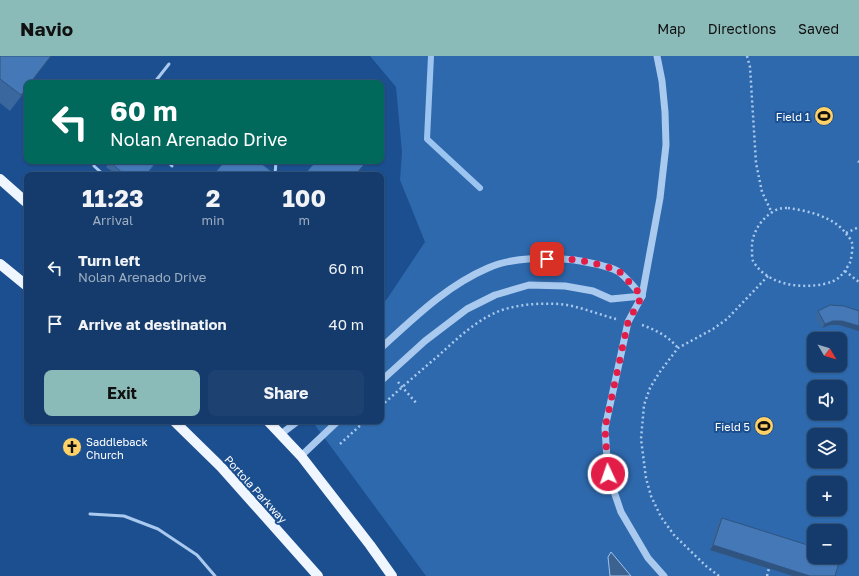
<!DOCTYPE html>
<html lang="en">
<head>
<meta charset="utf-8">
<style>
	:root { --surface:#143b6b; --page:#1d4271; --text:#f1f3f6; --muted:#9dadc1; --line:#33557e; --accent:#8bbbb9 }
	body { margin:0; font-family:"Golos Text",sans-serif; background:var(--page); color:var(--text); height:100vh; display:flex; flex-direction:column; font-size:15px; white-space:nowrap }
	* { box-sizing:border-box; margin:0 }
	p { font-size:13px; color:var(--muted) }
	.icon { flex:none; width:22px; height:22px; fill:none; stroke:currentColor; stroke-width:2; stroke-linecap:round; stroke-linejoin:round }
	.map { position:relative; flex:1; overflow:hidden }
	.panel { position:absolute; left:24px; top:116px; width:360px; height:252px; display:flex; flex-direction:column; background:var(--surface); border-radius:8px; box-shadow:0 1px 3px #0004,0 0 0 1px var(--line) }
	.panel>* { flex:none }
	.hud { position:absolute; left:24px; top:24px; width:360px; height:84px; border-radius:8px; box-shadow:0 1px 3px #0004,0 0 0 1px var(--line); background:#00695c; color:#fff; overflow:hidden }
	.needle { width:26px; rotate:128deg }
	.fabs { position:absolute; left:807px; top:276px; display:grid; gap:8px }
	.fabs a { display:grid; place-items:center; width:40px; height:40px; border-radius:8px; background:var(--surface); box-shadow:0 1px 3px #0004,0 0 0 1px var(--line); font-size:20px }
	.pin { position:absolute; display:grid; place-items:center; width:34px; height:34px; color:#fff; margin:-17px; border-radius:8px; box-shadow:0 2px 6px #0006 }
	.me { position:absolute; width:44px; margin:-22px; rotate:357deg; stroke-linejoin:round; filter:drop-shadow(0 0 3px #0008) }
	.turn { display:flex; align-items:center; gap:14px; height:84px; padding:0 20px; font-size:18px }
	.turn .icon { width:52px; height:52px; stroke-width:2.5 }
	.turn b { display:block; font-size:28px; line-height:34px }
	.eta { display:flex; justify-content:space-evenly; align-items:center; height:68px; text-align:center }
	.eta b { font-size:24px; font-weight:700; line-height:28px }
	.primary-button { display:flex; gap:8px; margin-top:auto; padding:8px 20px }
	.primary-button a { flex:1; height:46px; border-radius:8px; background:var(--accent); color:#111; font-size:16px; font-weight:700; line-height:46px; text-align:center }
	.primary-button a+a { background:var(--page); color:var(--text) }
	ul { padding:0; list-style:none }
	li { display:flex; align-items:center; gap:12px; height:56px; padding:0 20px }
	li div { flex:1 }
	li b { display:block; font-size:15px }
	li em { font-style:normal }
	header { display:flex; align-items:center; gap:24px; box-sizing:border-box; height:56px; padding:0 20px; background:var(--accent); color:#111 }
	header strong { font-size:19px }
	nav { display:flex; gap:22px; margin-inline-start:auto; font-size:14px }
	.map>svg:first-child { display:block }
</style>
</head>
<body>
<header>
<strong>Navio</strong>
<nav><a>Map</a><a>Directions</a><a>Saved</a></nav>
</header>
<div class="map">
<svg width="859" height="520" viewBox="0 0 859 520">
	<rect width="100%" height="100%" fill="#1b4f8f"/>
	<path fill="#2e69ad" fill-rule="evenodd" d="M370,0H859V520H426L312,365H381V249L387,243L425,186L400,124L402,96L396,31ZM814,283H840V309H814ZM814,331H840V357H814ZM814,379H840V405H814ZM814,427H840V453H814ZM814,475H840V501H814Z"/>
	<polygon fill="#3c6290" stroke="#9cc4f0" points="611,496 631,520 610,520 608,501"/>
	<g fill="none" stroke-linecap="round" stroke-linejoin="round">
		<polyline stroke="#9cc4f0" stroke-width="6" points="431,0 427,83 480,132"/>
		<g stroke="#a9c9ee" stroke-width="2.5" stroke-dasharray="2 3" stroke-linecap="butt">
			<polyline points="747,0 750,11 756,107 762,136 772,157"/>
			<polyline points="858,105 859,106"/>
			<path d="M788,152C809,155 835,161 847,179C849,181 852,185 852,187C853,189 852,194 852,196C851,202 851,206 848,210C841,221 837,225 824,228C800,233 767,229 753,205C752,202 752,197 752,193C751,177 762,161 776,154C780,152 784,152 788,152Z"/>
			<polyline points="846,177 859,171"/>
			<polyline points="845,215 859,226"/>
			<path d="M642,269C656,274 668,280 678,292"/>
			<polyline points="398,326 417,348"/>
			<path d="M381,350C400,333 419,316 438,300C458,282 477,263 502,254C521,248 540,247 560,248C579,250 597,258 616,263"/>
			<polyline points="340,388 365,365"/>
			<polyline points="719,520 706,510 674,479 661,461 651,440 646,422 641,383 644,349 650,332 659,317 678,292 713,273 727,263 768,220"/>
			<polyline points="767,520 769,512"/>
		</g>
		<g stroke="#a9c9ee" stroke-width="3">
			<polyline points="154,27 169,8"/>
			<polyline points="94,105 94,110 104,119"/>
			<polyline points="167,105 172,110"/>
			<polyline points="275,119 276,105"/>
			<polyline points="90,458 124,460 158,473 197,499 215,520"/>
		</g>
		<g stroke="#a9c9ee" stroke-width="7">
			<polyline points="657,0 662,25 665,56 666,89 660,142 642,240 628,266 605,372 608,418 621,456 648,502 664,520"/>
			<path d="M381,292C414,262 446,230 488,212C512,201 549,201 575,204C585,206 611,210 619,216C627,222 635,232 642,240"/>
			<polyline points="381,325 425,285 467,253 495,239 529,229 565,230 593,235 611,243 642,240"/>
			<polyline points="281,378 298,365"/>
			<polyline points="301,400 338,365"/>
		</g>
		<g stroke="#f0f6ff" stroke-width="10">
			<polyline points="0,123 27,147"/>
			<polyline points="0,208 27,230"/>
			<polyline points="174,365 221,411 318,520"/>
			<polyline points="268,365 301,400 370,489 392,520"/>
		</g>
	</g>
	<g fill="#3a679d">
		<polygon points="0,0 27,33 10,55 0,47"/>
		<polygon points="110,105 158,105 146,119 117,119 106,111"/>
		<polygon points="818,255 859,255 859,275 839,269 830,269 822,272 815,260"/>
		<polygon points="722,462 835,520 793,520 710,494 718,466"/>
	</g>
	<g fill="#305480">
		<polygon points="51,0 31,27 30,27"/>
		<polygon points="27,32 27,33 10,55"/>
		<polygon points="367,105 357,119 355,119"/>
		<polygon points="833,265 842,265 859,270 859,275 839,269 830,269 822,272 825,268"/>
		<polygon points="713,489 810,520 793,520 710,494"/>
	</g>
	<g fill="#4478b7" stroke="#305480">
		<polygon points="0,0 51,0 30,27 27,27 27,32 21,39 0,23"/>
		<polygon points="178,23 183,27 175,27"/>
		<polygon points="110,105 157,105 146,119 125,119 110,106"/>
		<polygon points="225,105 258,105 271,115 268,119 213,119"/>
		<polygon points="316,105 367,105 355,119 304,119"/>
		<polygon points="830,249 844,250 859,255 859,270 842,265 833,265 825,268 818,255"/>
		<polygon points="722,462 814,491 814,501 840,501 840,499 841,500 835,520 810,520 713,489"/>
	</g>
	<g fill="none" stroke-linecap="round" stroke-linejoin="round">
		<polyline stroke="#e11d48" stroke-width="7" stroke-dasharray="0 12.6" points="547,203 560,202 590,206 618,214 642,240 628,266 605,372 608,418"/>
	</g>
	<defs>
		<g id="stadium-disc" transform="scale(1)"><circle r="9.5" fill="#ffd166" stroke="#1b4f8f"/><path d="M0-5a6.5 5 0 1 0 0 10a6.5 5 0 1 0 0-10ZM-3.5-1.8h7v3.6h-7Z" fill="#111"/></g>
		<g id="church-disc" transform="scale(1)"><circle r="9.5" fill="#ffd166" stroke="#1b4f8f"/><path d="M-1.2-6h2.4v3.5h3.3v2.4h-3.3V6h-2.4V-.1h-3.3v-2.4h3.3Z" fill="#111"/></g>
	</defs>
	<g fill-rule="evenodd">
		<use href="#stadium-disc" x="824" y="60"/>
		<use href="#stadium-disc" x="764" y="370"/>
		<use href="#church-disc" x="72" y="391"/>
	</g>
	<g text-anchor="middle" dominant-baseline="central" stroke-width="4" stroke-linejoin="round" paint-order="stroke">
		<g font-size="11" fill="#fff" stroke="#1b4f8f" text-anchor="end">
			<text x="810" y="60">Field 1</text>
			<text x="750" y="370">Field 5</text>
			<text x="86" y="385" text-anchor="start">Saddleback<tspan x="86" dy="13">Church</tspan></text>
		</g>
		<g font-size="11" fill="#fff" stroke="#1b4f8f">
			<text transform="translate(256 433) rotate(48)">Portola Parkway</text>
		</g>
	</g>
</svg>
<div class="fabs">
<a><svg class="needle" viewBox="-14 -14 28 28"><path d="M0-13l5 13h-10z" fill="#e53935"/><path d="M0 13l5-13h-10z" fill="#9dadc1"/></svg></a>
<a><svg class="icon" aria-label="sound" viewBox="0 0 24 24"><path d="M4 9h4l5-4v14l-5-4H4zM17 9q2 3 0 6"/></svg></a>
<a><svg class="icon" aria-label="layers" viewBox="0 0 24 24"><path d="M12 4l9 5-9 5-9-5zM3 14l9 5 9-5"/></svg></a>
<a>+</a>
<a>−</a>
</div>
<div class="pin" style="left:547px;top:203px;background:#d93025"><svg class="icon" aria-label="arrive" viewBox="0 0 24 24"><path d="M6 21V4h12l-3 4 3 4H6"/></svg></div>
<svg class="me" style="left:608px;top:418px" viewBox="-20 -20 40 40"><circle r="17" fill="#e11d48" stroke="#fff" stroke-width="3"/><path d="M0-11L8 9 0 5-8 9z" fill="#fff"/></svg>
<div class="hud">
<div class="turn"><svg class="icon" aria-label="left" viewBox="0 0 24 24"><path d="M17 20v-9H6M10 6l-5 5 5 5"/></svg><div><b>60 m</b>Nolan Arenado Drive</div></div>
</div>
<section class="panel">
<div class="eta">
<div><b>11:23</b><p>Arrival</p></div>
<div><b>2</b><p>min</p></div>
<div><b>100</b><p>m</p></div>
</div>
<ul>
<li><svg class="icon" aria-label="left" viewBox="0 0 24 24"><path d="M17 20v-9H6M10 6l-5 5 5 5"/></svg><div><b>Turn left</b><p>Nolan Arenado Drive</p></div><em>60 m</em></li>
<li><svg class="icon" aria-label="arrive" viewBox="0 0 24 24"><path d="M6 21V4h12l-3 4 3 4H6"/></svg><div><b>Arrive at destination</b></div><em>40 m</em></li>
</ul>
<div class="primary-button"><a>Exit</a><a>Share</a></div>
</section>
</div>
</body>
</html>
